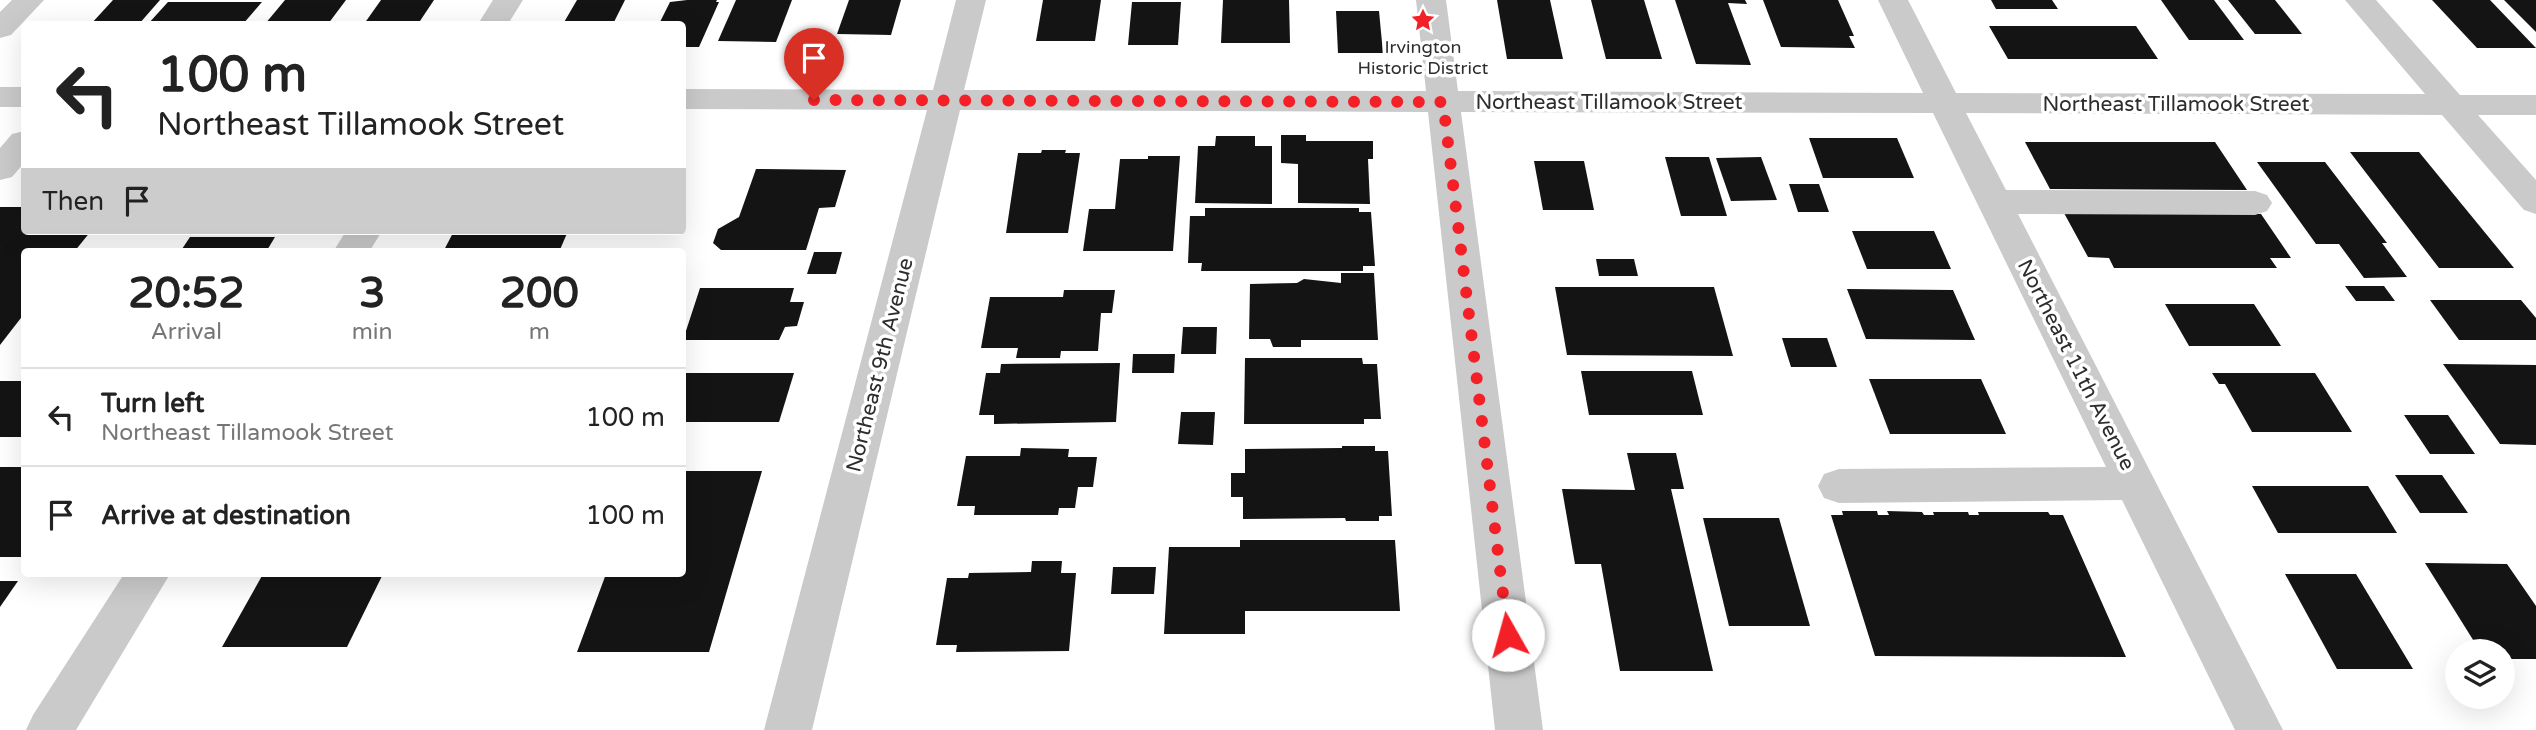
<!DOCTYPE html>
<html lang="en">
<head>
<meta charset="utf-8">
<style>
	:root { --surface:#fff; --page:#f6f6f6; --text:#222; --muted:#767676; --line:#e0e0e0 }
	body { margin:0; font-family:"Varela Round",sans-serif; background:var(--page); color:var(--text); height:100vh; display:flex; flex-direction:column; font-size:26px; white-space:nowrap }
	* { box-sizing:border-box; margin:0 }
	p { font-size:23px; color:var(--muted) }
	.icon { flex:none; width:38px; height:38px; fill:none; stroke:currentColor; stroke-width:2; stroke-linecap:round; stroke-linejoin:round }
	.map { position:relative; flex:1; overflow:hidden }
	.panel { position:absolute; left:21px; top:248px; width:665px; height:329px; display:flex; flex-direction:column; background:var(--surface); border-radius:7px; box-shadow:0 7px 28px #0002 }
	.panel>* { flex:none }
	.banner { position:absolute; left:21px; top:21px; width:665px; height:214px; border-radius:7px; box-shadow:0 7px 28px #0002; background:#fff; color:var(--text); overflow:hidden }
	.fabs { position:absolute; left:2445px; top:639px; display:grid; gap:14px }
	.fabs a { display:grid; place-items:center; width:70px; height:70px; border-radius:50%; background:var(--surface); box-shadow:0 7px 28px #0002; font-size:35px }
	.pin { position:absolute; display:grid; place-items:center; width:60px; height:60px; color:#fff; margin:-72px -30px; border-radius:50% 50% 50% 0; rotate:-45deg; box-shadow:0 0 7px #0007 }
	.pin .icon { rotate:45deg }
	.me { position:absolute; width:77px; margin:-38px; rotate:353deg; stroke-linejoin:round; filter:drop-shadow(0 0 5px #0008) }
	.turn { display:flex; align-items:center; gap:24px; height:147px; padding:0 21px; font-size:32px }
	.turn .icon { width:91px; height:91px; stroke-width:2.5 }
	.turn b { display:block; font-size:49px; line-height:60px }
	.then { display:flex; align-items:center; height:66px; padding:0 21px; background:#0003; gap:14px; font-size:26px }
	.eta { display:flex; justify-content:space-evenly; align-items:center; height:119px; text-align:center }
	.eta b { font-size:42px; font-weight:700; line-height:49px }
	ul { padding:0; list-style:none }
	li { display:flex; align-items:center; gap:21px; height:98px; padding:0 21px; border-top:2px solid var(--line) }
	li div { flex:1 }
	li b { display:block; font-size:26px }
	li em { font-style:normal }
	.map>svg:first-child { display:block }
</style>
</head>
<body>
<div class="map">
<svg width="2536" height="730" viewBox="0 0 2536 730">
	<rect width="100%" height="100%" fill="#fff"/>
	<g fill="#141414">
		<polygon points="113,0 160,0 139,24 91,24"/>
		<polygon points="285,0 346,0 328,24 265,24"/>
		<polygon points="381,0 434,0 418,24 364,24"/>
		<polygon points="577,0 625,0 613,24 563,24"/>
		<polygon points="687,0 717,0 716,2 719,2 699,47 682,47 682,24 659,24 670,2"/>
		<polygon points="736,0 792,0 776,42 718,41"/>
		<polygon points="849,0 901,0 891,35 837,34"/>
		<polygon points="1043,0 1101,0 1095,41 1036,41"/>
		<polygon points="1223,0 1289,0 1290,43 1221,43"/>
		<polygon points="1497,0 1550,0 1563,59 1507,59"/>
		<polygon points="1591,0 1644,0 1662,59 1606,59"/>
		<polygon points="1675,0 1745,0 1747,4 1728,3 1751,65 1696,64"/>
		<polygon points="1763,0 1838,0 1854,36 1849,36 1855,48 1781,47"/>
		<polygon points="1991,0 2052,0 2058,9 1996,9"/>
		<polygon points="2161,0 2214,0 2244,40 2189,40"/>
		<polygon points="2228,0 2275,0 2302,34 2255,34"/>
		<polygon points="2432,0 2490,0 2536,48 2477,48"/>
		<polygon points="2504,0 2536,0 2536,32"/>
		<polygon points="168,2 262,2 243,24 148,24"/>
		<polygon points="1132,2 1181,2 1178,45 1128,45"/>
		<polygon points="1336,11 1379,11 1383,53 1338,53"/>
		<polygon points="1989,26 2136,26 2158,59 2008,59"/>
		<polygon points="1281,135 1306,135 1306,141 1373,141 1373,159 1368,159 1370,204 1298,203 1298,164 1281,163"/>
		<polygon points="1216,136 1255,136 1255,146 1272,146 1272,204 1195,203 1198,146 1215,146"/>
		<polygon points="1809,138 1897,138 1914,178 1823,178"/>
		<polygon points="2025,142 2215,142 2247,190 2050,189"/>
		<polygon points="1042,150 1066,150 1065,153 1080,153 1068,233 1006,233 1018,153 1041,153"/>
		<polygon points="2350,152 2419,152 2514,268 2439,268"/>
		<polygon points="1148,156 1180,156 1173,251 1083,251 1089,209 1115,209 1120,159 1148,159"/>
		<polygon points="1665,157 1709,157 1727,216 1681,216"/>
		<polygon points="1761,157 1777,200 1731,201 1716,158"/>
		<polygon points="1534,161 1584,161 1594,210 1543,210"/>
		<polygon points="2257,162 2325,162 2387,243 2382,243 2407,277 2364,278 2339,244 2316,244"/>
		<polygon points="756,169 846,170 835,207 819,208 806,250 721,250 713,243 718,229 739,217"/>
		<polygon points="1789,184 1819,184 1829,212 1798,212"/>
		<polygon points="0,207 24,207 24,231 91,231 74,252 24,252 24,314 0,345"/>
		<polygon points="1205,208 1359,208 1359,212 1371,212 1375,266 1363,266 1363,271 1201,271 1202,263 1188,263 1190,216 1205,216"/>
		<polygon points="2064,213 2261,214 2291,258 2270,258 2277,268 2114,268 2109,258 2088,257"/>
		<polygon points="454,231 568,231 559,252 443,252"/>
		<polygon points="1852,231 1934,231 1951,269 1867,269"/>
		<polygon points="190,237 275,237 266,252 180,252"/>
		<polygon points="814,252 842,252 836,274 807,274"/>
		<polygon points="1596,259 1634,259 1638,276 1599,276"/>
		<polygon points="1341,273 1374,273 1378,340 1301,340 1301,347 1273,347 1270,339 1249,339 1250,284 1297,283 1304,279 1341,283"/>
		<polygon points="2345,286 2384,286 2395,301 2356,301"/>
		<polygon points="1555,287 1714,287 1733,356 1567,355"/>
		<polygon points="700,288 794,288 790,302 804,302 797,326 785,327 779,340 683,340"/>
		<polygon points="1847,289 1953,290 1975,340 1866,339"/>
		<polygon points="1064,290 1115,290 1112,313 1101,313 1098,351 1061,351 1060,358 1016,358 1018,348 981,348 990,297 1063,297"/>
		<polygon points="2430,300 2521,300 2536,318 2536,340 2459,340"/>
		<polygon points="2165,304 2254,304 2281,346 2189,346"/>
		<polygon points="1183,327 1217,327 1216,354 1181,354"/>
		<polygon points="1782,338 1827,338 1837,367 1791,367"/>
		<polygon points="1133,354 1175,354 1174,373 1132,373"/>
		<polygon points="1245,358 1362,358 1363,364 1377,364 1381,419 1364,419 1364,424 1244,424"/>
		<polygon points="1120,363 1116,422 994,424 994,415 979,415 986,373 1000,373 1001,364"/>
		<polygon points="2443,364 2536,365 2536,445 2500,444"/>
		<polygon points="1581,371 1692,371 1703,415 1589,415"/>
		<polygon points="682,373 794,373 779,422 682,422"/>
		<polygon points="2212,373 2315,373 2352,432 2252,432 2225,384 2219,384"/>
		<polygon points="1869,379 1981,379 2006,434 1890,434"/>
		<rect x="0" y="381" width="24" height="56"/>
		<polygon points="1181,412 1215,412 1213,445 1178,444"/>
		<polygon points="2404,415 2448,415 2475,454 2430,454"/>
		<polygon points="1342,446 1375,446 1375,451 1388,451 1392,516 1379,516 1379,521 1346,521 1345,518 1243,519 1243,497 1231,497 1231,473 1245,473 1245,449 1342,448"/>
		<polygon points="1021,448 1069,449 1068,457 1097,457 1093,487 1078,487 1075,508 1059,508 1058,515 974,515 975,506 957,506 966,456 1020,456"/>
		<polygon points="1627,453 1676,453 1684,489 1671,489 1713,671 1620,671 1601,564 1575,564 1562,489 1635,490"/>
		<rect x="0" y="467" width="24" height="90"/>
		<polygon points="682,471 762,471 709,652 577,652 606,574 682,574"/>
		<polygon points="2395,475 2442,475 2468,513 2420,513"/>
		<polygon points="2252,486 2368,486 2397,533 2278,533"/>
		<polygon points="1842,511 1877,511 1878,515 1889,515 1887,511 1922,512 1924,515 1934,515 1933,512 1968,512 1969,515 1979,515 1978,512 2048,512 2050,515 2063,515 2126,657 1875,656 1831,515 1843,515"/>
		<polygon points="1703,518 1779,518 1810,626 1729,626"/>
		<polygon points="1240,540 1395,540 1400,611 1245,611 1245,634 1164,634 1169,547 1240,547"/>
		<polygon points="1032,561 1062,561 1061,573 1076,573 1069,651 956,652 957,645 936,645 947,578 968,578 969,573 1031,572"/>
		<polygon points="2425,563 2507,564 2536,606 2536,659 2502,659 2502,651 2480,651"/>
		<polygon points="1113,567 1156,567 1154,594 1111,594"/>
		<polygon points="263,574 383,574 347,647 222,647"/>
		<polygon points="400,574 480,574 479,576 399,576"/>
		<polygon points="2285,574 2356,574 2413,669 2337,669"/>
		<polygon points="0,581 18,581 0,607"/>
	</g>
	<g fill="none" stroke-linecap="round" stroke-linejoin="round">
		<g fill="#cacaca" fill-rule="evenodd">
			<polygon points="12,0 44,0 11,35 0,38 0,12"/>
			<polygon points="493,0 523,0 508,24 478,24"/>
			<polygon points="956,0 986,0 964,90 1426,91 1416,0 1446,0 1458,91 1923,93 1878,0 1908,0 1956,93 2425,94 2345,0 2376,0 2460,95 2536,95 2536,115 2478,115 2536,180 2536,214 2524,210 2442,115 1966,113 2006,190 2255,191 2267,195 2272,203 2267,211 2255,215 2018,214 2283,730 2235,730 2122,500 1839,503 1824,498 1818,486 1824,474 1839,469 2106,467 1933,113 1461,112 1543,730 1495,730 1428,112 960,110 812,730 764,730 927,110 682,109 682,89 933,90"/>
			<rect x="0" y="87" width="24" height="20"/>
			<polygon points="24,131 24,163 12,177 0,180 0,148 12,134"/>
			<polygon points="346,231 382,231 369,252 333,252"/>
			<polygon points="124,574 170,574 76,730 26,730 33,715"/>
		</g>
	</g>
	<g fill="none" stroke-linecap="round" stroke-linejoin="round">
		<polyline stroke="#f42028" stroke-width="12" stroke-dasharray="0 21.6" points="814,100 1443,102 1508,635"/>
	</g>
	<defs>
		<g id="sight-bare" transform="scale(1.89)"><path d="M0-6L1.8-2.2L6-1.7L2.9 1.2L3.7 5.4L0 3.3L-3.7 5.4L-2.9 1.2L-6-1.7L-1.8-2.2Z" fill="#f42028" stroke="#fff" stroke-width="2.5" paint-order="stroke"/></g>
	</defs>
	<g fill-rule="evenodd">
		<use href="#sight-bare" x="1423" y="20"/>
	</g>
	<g text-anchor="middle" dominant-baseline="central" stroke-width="7" stroke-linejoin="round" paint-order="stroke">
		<g font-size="18" fill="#2d2d2d" stroke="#fff">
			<text x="1423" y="47">Irvington<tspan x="1423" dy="21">Historic District</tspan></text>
		</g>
		<g font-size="21" fill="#2d2d2d" stroke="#fff">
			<text x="1609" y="102">Northeast Tillamook Street</text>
			<text x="2176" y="104">Northeast Tillamook Street</text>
			<text transform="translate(880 365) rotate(-76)">Northeast 9th Avenue</text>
			<text transform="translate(2076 365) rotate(63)">Northeast 11th Avenue</text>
		</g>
	</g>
</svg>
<div class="fabs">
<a><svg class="icon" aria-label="layers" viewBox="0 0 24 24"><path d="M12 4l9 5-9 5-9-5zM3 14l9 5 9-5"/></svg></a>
</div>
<div class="pin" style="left:814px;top:100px;background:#d93025"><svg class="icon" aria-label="arrive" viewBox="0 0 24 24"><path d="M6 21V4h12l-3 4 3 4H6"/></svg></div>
<svg class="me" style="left:1508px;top:635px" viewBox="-20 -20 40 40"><circle r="19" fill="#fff"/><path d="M0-13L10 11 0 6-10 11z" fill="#f42028"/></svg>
<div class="banner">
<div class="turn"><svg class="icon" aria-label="left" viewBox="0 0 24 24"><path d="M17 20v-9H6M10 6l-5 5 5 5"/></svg><div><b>100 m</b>Northeast Tillamook Street</div></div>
<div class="then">Then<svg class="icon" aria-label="arrive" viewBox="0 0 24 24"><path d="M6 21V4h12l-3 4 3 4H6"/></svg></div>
</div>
<section class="panel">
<div class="eta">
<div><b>20:52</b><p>Arrival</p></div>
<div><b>3</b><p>min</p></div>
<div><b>200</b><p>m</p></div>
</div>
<ul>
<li><svg class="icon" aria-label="left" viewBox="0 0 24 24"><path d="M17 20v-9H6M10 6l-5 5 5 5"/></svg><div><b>Turn left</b><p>Northeast Tillamook Street</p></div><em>100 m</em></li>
<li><svg class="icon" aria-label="arrive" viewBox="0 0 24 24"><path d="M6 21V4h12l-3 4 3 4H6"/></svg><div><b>Arrive at destination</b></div><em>100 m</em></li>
</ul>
</section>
</div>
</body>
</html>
